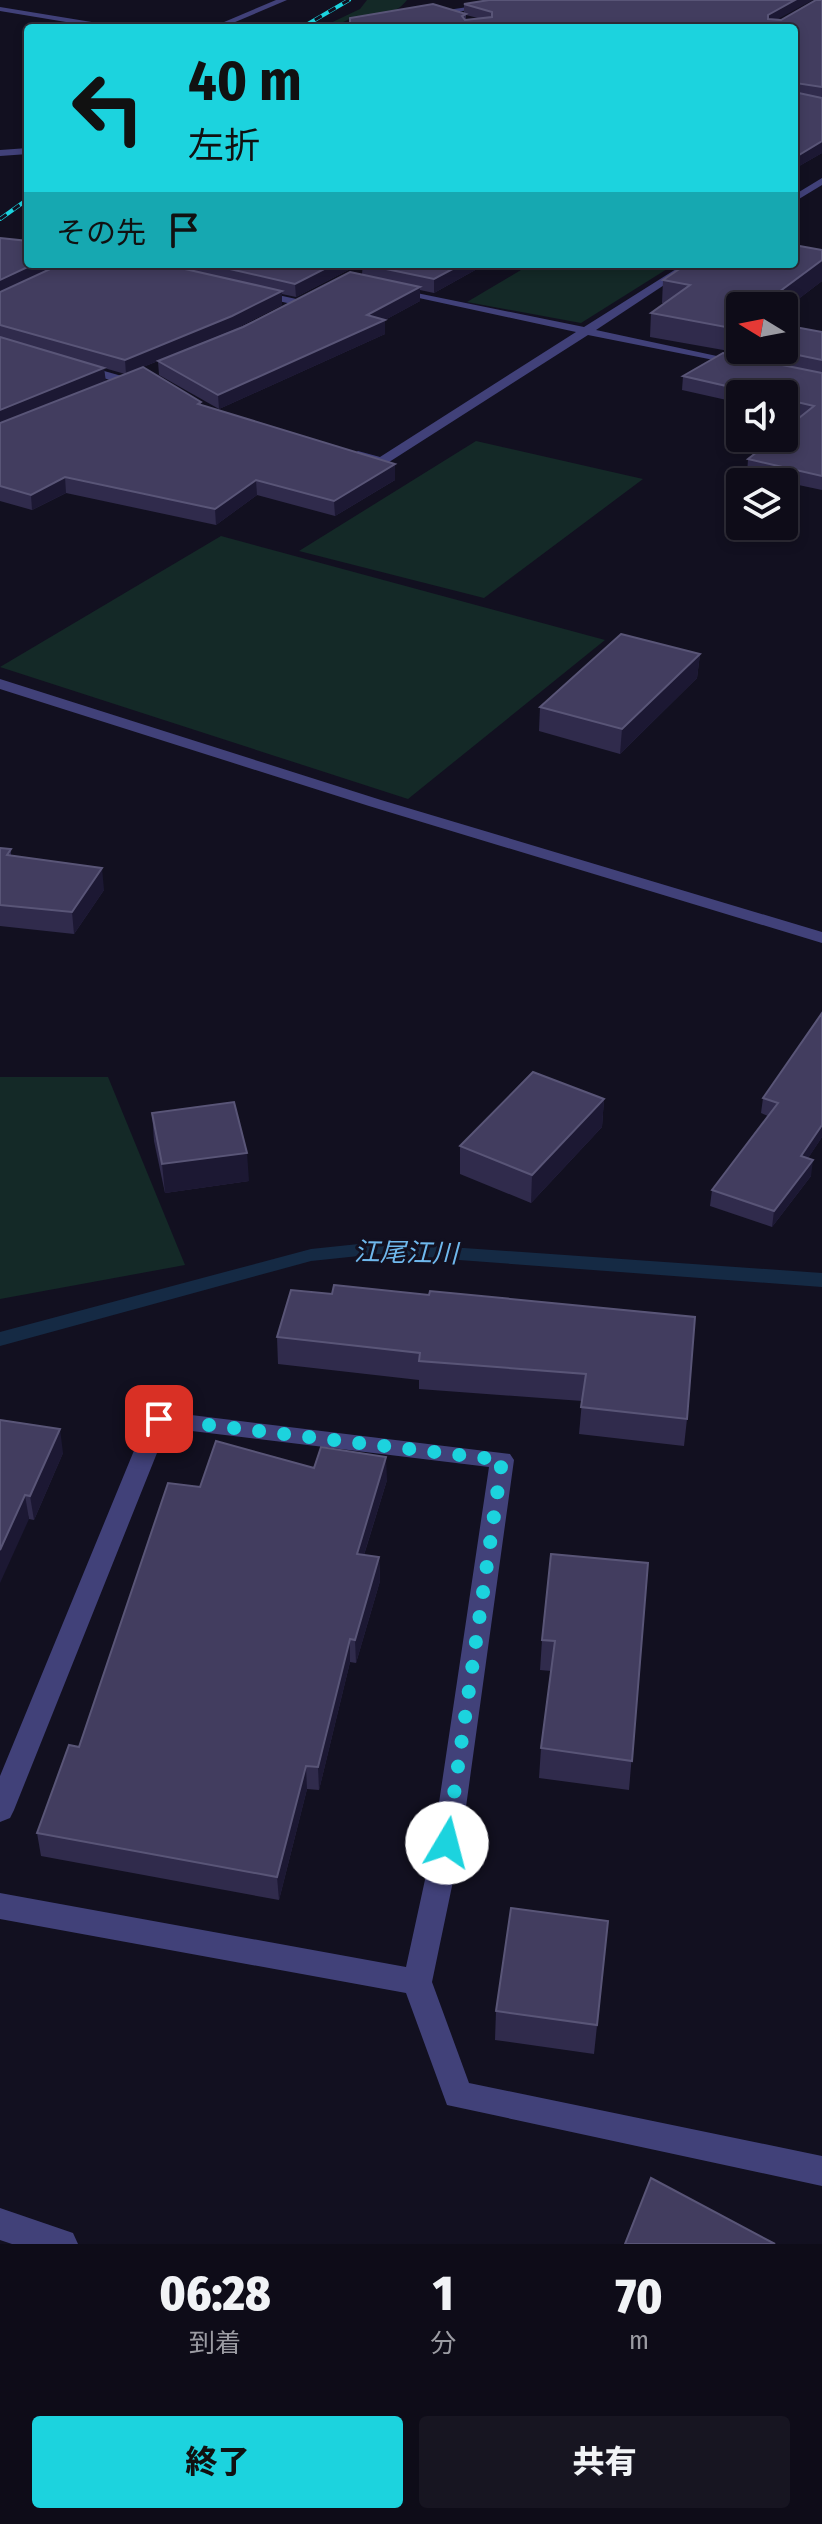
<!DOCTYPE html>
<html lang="ja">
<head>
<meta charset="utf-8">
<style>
	:root { --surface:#0e0c18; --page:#171521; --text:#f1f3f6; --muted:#9b9ba2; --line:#2e2c37; --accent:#1cd3de }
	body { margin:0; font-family:"Fira Sans Condensed","Noto Sans JP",sans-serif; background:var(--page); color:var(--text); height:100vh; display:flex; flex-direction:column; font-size:30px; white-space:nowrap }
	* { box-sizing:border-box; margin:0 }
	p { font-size:26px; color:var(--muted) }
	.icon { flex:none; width:44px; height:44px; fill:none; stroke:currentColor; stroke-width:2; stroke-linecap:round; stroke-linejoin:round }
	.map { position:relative; height:2244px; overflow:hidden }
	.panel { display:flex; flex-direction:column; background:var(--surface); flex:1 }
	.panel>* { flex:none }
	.top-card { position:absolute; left:24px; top:24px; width:774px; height:244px; border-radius:8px; box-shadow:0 4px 12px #0003,0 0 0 2px var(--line); background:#1cd3de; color:#111; overflow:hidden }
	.needle { width:52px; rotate:280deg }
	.buttons { position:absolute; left:726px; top:292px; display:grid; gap:16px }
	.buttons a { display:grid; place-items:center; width:72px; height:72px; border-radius:8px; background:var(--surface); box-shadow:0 4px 12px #0003,0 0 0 2px var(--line); font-size:40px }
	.pin { position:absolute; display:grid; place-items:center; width:68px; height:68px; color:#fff; margin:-34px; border-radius:16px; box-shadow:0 4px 12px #0006 }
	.me { position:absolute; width:88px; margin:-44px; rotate:8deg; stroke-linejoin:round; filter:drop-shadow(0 0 6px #0008) }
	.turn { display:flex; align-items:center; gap:28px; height:168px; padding:0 32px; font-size:36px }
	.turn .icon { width:104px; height:104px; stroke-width:2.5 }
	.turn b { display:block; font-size:56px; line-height:68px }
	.then { display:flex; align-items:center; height:76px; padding:0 32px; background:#0003; gap:16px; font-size:30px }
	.eta { display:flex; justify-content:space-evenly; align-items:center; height:136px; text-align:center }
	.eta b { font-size:48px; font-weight:800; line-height:56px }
	.cta { display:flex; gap:16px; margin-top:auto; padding:16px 32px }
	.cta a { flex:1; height:92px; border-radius:8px; background:var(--accent); color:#111; font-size:32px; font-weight:800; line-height:92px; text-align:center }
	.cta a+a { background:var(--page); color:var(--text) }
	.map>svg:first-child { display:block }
</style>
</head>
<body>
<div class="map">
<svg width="822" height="2244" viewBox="0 0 822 2244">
	<rect width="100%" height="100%" fill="#121020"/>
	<g fill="#142927">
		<path d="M367,0H407C391,21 372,11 352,18C340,23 334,28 320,28L360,9Z"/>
		<polygon points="531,264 675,264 581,323 467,302"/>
		<polygon points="476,441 643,479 484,598 299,551"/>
		<polygon points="221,536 605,640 408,799 0,667"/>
		<polygon points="0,1077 108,1077 185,1265 0,1299"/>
	</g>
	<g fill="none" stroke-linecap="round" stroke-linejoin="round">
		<polygon fill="#152a44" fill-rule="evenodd" points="378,1242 822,1273 822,1287 378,1254 311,1261 0,1346 0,1332 311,1249"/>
		<g fill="#414179" fill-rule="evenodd">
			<polygon points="276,0 287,0 221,28 210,28"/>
			<polygon points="515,0 537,0 449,13 446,16 434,12"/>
			<polygon points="0,7 116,26 120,28 102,28 0,11"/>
			<polygon points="28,148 28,154 0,156 0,150"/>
			<polygon points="822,178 822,185 794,202 794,195"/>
			<polygon points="684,264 696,264 596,330 740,361 744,362 744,366 588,335 386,464 352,455 358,451 380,457 576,332 396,293 391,290 392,288 584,327"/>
			<polygon points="255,290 310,302 311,304 306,307 251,295 250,293"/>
			<polygon points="80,364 132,379 134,382 128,386 76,369 76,365"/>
			<polygon points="0,679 381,800 822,932 822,943 369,806 0,689"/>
			<polygon points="159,1411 510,1454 514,1460 461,1843 432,1982 469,2083 822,2156 822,2186 447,2105 406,1993 0,1919 0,1893 406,1967 433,1843 489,1467 167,1428 14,1810 10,1818 0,1822 0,1776 147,1419 151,1413"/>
			<polygon points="0,2208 73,2233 78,2244 12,2244 0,2240"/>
		</g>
		<g stroke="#1cd3de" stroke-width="4">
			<g id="rail">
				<polyline points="301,28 349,0"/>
				<polyline points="0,219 28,199"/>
			</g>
		</g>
		<use href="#rail" stroke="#121020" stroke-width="3" stroke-dasharray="8" stroke-linecap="butt"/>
	</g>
	<g fill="#302b4c" fill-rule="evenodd">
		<path d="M822,0V153L794,169V28H350V18L464,13V4L781,20ZM466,15L478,18L480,19L466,20Z"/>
		<path d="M0,238L28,264H360L296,297L282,294V305L233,330L362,274L363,264H486L434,293L420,290V301L385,320V334L219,409L159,375L158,361L143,367L201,402V405L395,464V480L335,516L257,495L216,525L66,493L32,510L0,501ZM94,365L125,374L105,382L104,368Z"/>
		<polygon points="489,264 517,264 512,268"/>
		<polygon points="663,280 822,281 784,310 784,306 740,306 740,350 784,350 822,332 822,490 747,474 748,459 800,417 784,413 784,394 740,394 740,403 682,390 683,376 739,356 740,343 729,351 650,337 651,313 664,303 662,303"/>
		<polygon points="700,654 697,678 620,754 539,731 540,707"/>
		<polygon points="0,848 11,849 11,856 104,890 74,934 0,926"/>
		<polygon points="822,1013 822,1137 808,1158 811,1176 772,1227 710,1206 712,1190 768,1116 761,1113 763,1098"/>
		<polygon points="604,1099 602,1127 531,1203 460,1174 460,1146"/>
		<polygon points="152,1113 249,1181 165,1193 154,1141"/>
		<polygon points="332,1294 429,1295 687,1419 684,1446 579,1434 582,1401 419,1389 419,1380 278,1364 277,1337"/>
		<polygon points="0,1420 63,1453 34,1520 29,1519"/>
		<polygon points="387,1480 364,1555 379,1557 380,1581 356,1663 350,1662 319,1790 307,1789 279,1900 41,1856 37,1833 79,1747 200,1487"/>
		<polygon points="648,1563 629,1790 539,1778 541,1748 551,1671 540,1670 542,1640"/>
		<polygon points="608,1921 594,2054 495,2040 496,2011"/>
	</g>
	<g fill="#1c1833">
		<polygon points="795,0 813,0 767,25 768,15"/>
		<polygon points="822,141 822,153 794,169 794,158"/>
		<polygon points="822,260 822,281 784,310 784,306 760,306"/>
		<polygon points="34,264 64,264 0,294 0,280"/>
		<polygon points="334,264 360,264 296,297 295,284"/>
		<polygon points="462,264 486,264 434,293 434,279"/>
		<polygon points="420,287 420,301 385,320 385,334 219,409 218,395"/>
		<polygon points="282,291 282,305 233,330 126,374 125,360"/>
		<polygon points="740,321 740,343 729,351 731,328"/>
		<polygon points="104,368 106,382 0,426 0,410"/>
		<polygon points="395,464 395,480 335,516 334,501"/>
		<polygon points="65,477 66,493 32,510 31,495"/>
		<polygon points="256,480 257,495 216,525 215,509"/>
		<polygon points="700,654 697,678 620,754 622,729"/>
		<polygon points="102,868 104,890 74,934 72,912"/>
		<polygon points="604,1099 602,1127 531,1203 532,1175"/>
		<polygon points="822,1125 822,1137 799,1172 801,1156"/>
		<polygon points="247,1153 249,1181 165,1193 162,1164"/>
		<polygon points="813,1160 811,1176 772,1227 774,1211"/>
		<polygon points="60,1429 63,1453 34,1520 30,1496"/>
		<polygon points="386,1457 387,1480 357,1577 357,1554"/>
		<polygon points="25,1495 29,1519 0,1583 0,1550"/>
		<polygon points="379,1557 380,1581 356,1663 355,1640"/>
		<polygon points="350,1639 350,1662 319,1790 318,1767"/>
		<polygon points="306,1766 307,1789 279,1900 277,1877"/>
	</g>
	<g fill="#423d5f" stroke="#595577" stroke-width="2">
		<polygon points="489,0 795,0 768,15 768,19 781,20 816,0 822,0 822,87 796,83 794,87 794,28 370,28 350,24 350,18 433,4 466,14 462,16 465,20 492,17 492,12 464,4"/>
		<polygon points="794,92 822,98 822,141 794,158"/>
		<polygon points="0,238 28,241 28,264 34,264 0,280"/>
		<polygon points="794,245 822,250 822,260 760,306 740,306 740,321 731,328 651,313 690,285 663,280 687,264 794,264"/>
		<polygon points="61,264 163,264 282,291 232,316 125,360 0,325 0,292"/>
		<polygon points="208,264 334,264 295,284"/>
		<polygon points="362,264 462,264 434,279"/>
		<polygon points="350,272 420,287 367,315 385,320 218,395 158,361 243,327"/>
		<polygon points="784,325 822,332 822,360 774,350 784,350"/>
		<polygon points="0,337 104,368 0,410"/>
		<polygon points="723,353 822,373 822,476 748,459 775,438 784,438 784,430 814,406 784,399 784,394 761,394 683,376"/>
		<polygon points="143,367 201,402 198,404 395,464 334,501 256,480 215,509 65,477 31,495 0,486 0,423"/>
		<polygon points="621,634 700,654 622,729 540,707"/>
		<polygon points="0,848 11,849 7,855 102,868 72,912 0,905"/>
		<polygon points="822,1013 822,1125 801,1156 813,1160 774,1211 712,1190 778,1103 763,1098"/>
		<polygon points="533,1072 604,1099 532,1175 460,1146"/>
		<polygon points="234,1102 247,1153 162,1164 152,1113"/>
		<polygon points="334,1285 429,1295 430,1291 695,1317 687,1419 581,1407 586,1374 419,1361 420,1353 277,1337 291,1290 332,1294"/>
		<polygon points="0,1420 60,1429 30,1496 25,1495 0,1550"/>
		<polygon points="216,1441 314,1468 321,1447 386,1457 357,1554 379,1557 355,1640 350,1639 318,1767 306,1766 277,1877 37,1833 69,1745 79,1747 168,1483 200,1487"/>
		<polygon points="551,1554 648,1563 632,1761 541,1748 555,1641 542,1640"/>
		<polygon points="511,1908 608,1921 597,2025 496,2011"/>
		<polygon points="651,2178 775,2244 625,2244"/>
	</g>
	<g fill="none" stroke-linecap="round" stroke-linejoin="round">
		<polyline stroke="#1cd3de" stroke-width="14" stroke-dasharray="0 25.2" points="159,1419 502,1460 447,1843"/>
	</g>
	<g text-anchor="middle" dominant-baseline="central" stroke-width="6" stroke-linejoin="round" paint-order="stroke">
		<g font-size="26" font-style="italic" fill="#6fb8ed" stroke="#121020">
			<text transform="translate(406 1253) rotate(1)">江尾江川</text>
		</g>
	</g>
</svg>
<div class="buttons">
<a><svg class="needle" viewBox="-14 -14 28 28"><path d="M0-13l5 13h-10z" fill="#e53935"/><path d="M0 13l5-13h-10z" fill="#9b9ba2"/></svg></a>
<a><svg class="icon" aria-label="sound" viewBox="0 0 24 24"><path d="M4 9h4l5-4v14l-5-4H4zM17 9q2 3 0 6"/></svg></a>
<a><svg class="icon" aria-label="layers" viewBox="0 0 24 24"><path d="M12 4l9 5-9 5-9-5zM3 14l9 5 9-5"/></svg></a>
</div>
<div class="pin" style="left:159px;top:1419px;background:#d93025"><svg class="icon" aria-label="arrive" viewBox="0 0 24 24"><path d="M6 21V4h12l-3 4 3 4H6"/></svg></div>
<svg class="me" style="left:447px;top:1843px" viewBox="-20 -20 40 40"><circle r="19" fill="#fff"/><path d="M0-13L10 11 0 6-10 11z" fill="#1cd3de"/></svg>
<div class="top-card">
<div class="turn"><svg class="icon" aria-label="left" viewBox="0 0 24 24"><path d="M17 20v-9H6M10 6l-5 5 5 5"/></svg><div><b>40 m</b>左折</div></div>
<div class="then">その先<svg class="icon" aria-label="arrive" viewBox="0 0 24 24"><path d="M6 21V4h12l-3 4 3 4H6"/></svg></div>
</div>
</div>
<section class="panel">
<div class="eta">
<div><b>06:28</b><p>到着</p></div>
<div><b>1</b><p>分</p></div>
<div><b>70</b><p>m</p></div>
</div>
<div class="cta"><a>終了</a><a>共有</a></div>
</section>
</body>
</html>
